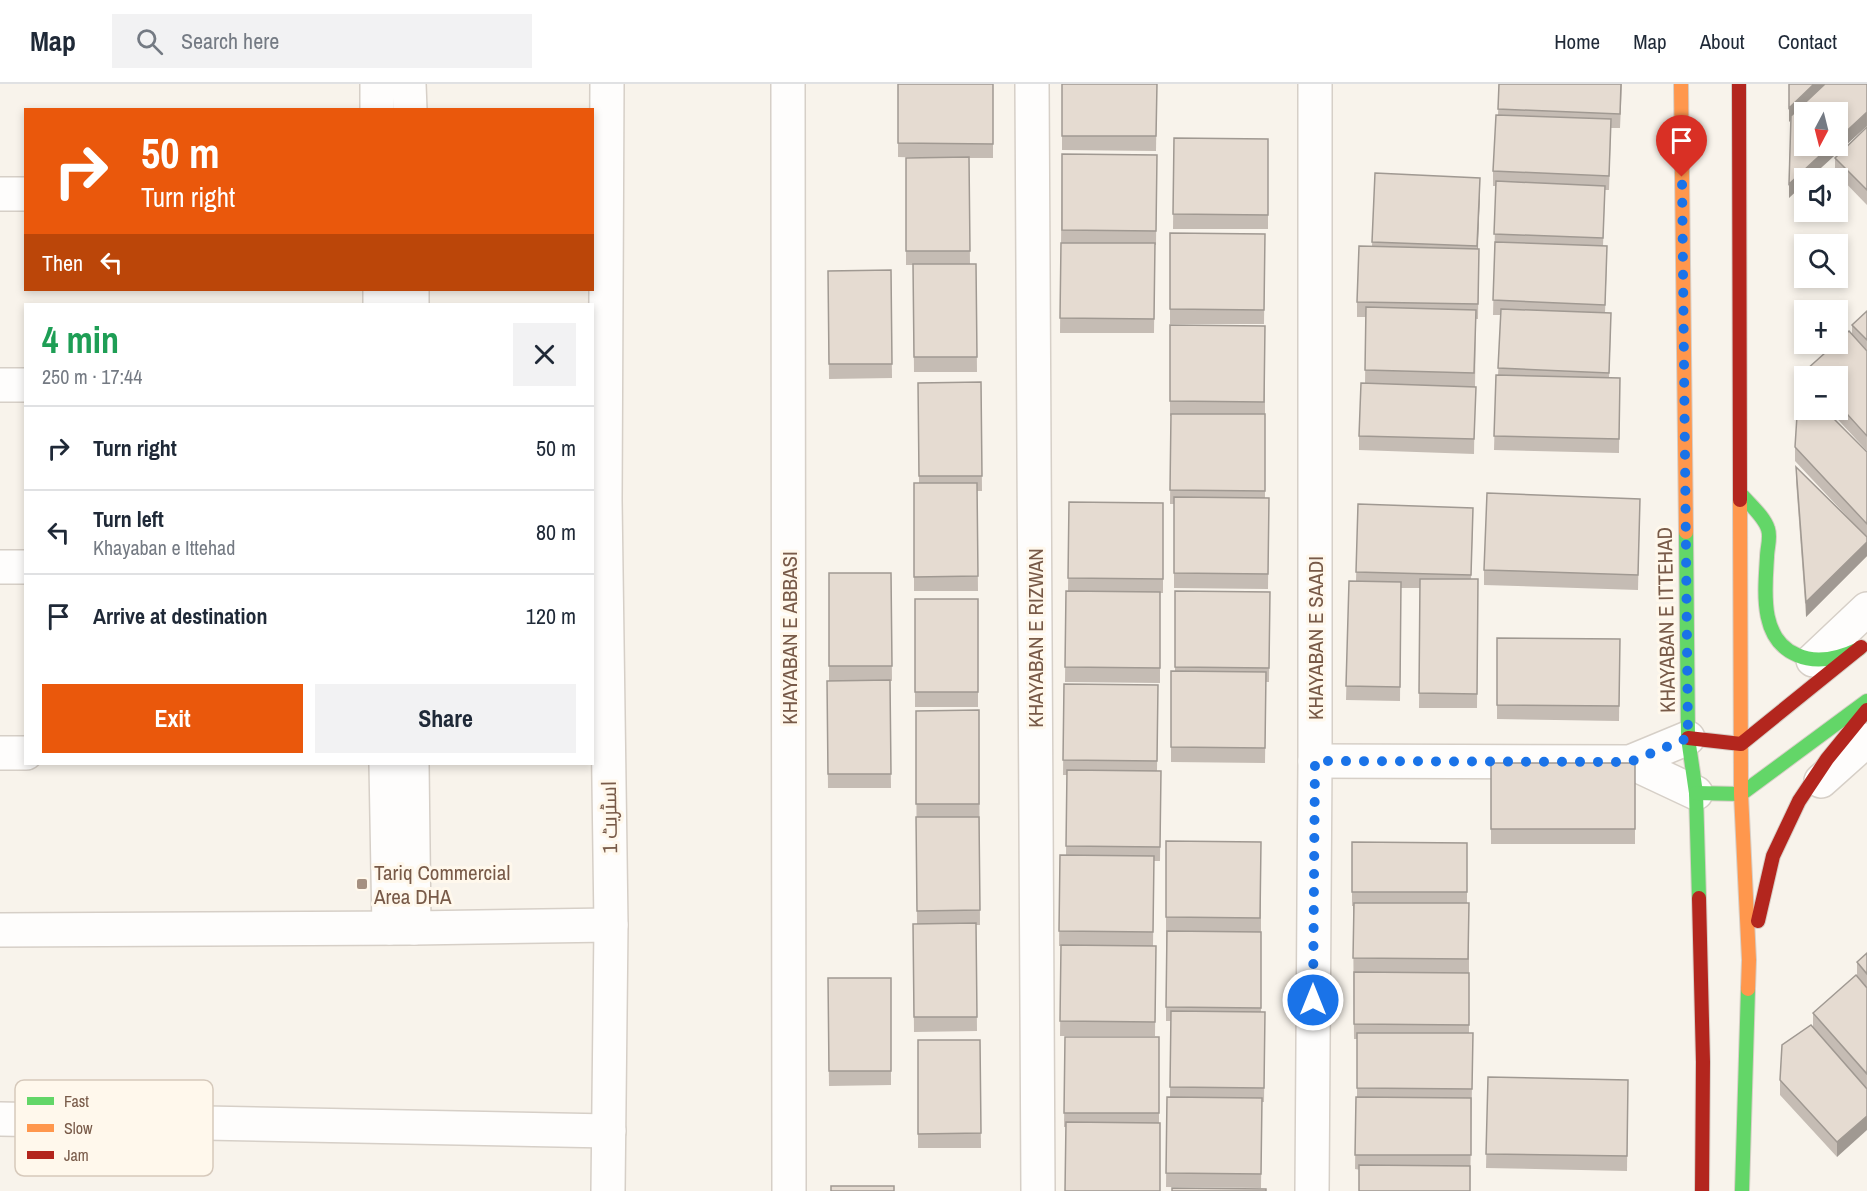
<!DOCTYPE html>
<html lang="en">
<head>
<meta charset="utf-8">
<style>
	:root { --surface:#fff; --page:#f2f2f3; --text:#1f2937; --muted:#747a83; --line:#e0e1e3; --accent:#ea580c }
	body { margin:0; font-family:"Archivo Narrow",Cairo,sans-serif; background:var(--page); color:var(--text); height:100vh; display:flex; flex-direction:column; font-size:22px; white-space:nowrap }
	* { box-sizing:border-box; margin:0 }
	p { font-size:20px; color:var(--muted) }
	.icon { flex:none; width:33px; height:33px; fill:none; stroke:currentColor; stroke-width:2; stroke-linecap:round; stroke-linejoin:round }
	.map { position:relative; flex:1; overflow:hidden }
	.side { position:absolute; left:24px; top:219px; width:570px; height:462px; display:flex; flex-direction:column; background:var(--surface); border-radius:0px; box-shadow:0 3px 9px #0003 }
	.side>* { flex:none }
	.guide { position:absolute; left:24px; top:24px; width:570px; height:183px; border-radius:0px; box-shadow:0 3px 9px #0003; background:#ea580c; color:#fff; overflow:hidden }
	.needle { width:39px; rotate:187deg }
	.controls { position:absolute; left:1794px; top:18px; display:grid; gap:12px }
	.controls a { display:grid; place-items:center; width:54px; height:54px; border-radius:0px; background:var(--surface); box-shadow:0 3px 9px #0003; font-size:30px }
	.pin { position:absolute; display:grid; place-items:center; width:51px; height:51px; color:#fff; margin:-62px -26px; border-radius:50% 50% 50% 0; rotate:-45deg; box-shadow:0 0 6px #0007 }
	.pin .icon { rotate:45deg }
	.me { position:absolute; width:66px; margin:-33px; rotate:0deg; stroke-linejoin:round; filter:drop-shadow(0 0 4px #0008) }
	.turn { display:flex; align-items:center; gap:21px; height:126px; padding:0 18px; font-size:27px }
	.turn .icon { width:78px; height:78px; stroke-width:2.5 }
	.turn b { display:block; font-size:42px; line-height:51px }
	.then { display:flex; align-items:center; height:57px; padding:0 18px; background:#0003; gap:12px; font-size:22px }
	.round { display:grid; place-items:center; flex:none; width:63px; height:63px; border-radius:0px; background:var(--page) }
	.head { display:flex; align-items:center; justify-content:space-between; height:102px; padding:0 18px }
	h1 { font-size:36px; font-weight:700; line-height:45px; color:#1e9e55 }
	.button { display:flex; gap:12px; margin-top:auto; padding:12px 18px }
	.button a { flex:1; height:69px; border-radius:0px; background:var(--accent); color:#fff; font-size:24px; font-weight:700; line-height:69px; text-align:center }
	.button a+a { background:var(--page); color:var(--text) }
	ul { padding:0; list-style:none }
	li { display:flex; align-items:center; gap:18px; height:84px; padding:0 18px; border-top:2px solid var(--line) }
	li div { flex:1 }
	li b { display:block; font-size:22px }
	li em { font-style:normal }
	header { display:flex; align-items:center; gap:36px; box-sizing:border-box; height:84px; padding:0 30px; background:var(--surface); border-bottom:2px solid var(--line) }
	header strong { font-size:28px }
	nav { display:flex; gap:33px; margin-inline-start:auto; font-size:21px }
	.search { width:420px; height:54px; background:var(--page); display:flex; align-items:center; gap:15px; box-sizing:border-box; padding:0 21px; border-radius:0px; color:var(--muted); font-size:22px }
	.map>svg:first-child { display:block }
</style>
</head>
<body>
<header>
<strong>Map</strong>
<div class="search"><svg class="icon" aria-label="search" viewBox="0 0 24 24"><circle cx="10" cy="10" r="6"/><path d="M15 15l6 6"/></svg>Search here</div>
<nav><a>Home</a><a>Map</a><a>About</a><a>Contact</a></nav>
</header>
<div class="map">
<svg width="1867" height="1107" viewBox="0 0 1867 1107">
	<rect width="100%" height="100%" fill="#f8f3eb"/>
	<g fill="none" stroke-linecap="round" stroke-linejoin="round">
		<g stroke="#d6cfc7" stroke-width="36">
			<g id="street">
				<polyline points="377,0 377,26"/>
				<polyline points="409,0 410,26"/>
				<polyline points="607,0 605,416 611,841 608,1107"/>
				<polyline points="788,0 789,1107"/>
				<polyline points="1032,0 1038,1107"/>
				<polyline points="0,110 26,110"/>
				<polyline points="380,206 380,220"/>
				<polyline points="412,206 412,220"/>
				<polyline points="0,301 26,301"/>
				<polyline points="0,483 26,483"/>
				<polyline points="1813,576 1867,525"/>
				<polyline points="0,669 26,669"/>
				<polyline points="1315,677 1630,678 1688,654"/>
				<polyline points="1630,678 1696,709"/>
				<polyline points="386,680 389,844"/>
				<polyline points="412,680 414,844"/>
				<polyline points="1821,697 1867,656"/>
				<polyline points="0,846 414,844 611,841"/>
				<polyline points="0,1035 609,1047"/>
				<polyline points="1312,1107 1315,677 1315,0"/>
			</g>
		</g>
		<g stroke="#d7cfc7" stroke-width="16">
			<g id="fast">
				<path d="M1740,409C1749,420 1764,432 1768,445C1771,454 1767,464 1767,473C1765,507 1759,555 1797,571C1817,580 1840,574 1859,565"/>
				<polyline points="1686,448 1688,654 1696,709 1699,814"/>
				<polyline points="1696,709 1741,710 1867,617"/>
				<polyline points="1742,1107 1748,905"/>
			</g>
		</g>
		<g stroke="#d7cfc7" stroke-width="16">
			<g id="slow">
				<polyline points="1681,0 1686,448"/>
				<polyline points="1740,416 1741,710 1749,876 1748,905"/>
			</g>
		</g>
		<g stroke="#d7cfc7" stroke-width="16">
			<g id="jam">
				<polyline points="1739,0 1740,416"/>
				<polyline points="1688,654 1741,660 1861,563"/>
				<polyline points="1699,814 1703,978 1702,1107"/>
				<polyline points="1758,837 1773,772 1799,717 1827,675 1867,626"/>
			</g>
		</g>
		<use href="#street" stroke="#fefdfc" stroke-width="33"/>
		<use href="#fast" stroke="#63d668" stroke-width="14"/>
		<use href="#slow" stroke="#ff974d" stroke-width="14"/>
		<use href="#jam" stroke="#b3261e" stroke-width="14"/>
	</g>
	<g fill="#c5bcb4">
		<polygon points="898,0 993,0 993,74 969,74 970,180 976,180 977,288 914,288 913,181 906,181 906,74 931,74 898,73"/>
		<polygon points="1062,0 1157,0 1156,67 1062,66"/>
		<polygon points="1499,0 1622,0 1620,44 1611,44 1609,106 1605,106 1603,162 1607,176 1605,229 1611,244 1609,294 1620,294 1619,369 1494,366 1496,291 1498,291 1501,231 1493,231 1496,102 1493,102 1493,87 1498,31"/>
		<polygon points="1867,43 1867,121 1835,88 1835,74"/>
		<polygon points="1174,54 1268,55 1268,145 1173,145"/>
		<polygon points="1062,70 1157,71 1156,161 1155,161 1154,249 1060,249"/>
		<polygon points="1375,89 1480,108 1478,165 1479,165 1478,235 1476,235 1474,370 1359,366 1359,352 1365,299 1366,233 1357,233 1357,218 1372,162"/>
		<polygon points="1170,149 1265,150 1264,240 1170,240"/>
		<polygon points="891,186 892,294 829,295 828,187"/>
		<polygon points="1867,227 1867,367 1829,326 1838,326 1838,292 1806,292 1806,286 1852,251 1852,241"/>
		<polygon points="1265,242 1265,414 1269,414 1268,505 1174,504 1174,420 1170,420 1171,332 1170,332 1170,317"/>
		<polygon points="981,298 982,407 977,407 978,507 914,507 914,399 919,399 918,299"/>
		<polygon points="1795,363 1867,368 1867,472 1806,533 1796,397 1796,383 1855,441 1795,377"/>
		<polygon points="1640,415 1638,506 1484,501 1484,486"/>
		<polygon points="1069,418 1163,419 1163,509 1160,509 1160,599 1065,598 1066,507 1068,507"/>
		<polygon points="1358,420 1473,439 1471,495 1478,495 1477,624 1419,624 1420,504 1401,504 1400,617 1346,616 1349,497 1356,497"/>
		<polygon points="829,489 891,489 892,597 890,597 891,704 828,704 827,597 829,597"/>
		<polygon points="1175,507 1270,508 1269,598 1266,598 1265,679 1171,678 1171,587 1175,587"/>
		<rect x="915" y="515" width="63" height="108"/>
		<polygon points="1497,554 1620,555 1619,637 1497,635"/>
		<polygon points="1064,600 1158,601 1157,687 1161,687 1160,777 1154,777 1153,862 1156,862 1155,952 1060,952 1061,862 1059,862 1060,771 1066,771 1067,691 1063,691"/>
		<polygon points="979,626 980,841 976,841 977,947 914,948 913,840 917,840 916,627"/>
		<rect x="1491" y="679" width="144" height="81"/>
		<polygon points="1166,757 1261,758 1261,928 1265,942 1264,1018 1262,1018 1261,1104 1166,1103 1167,1013 1170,1013 1171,937 1166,937"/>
		<polygon points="1352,758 1467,759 1467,819 1469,819 1469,949 1473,949 1470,1107 1355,1085 1356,1013 1357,1013 1357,955 1354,955 1353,822 1352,822"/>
		<polygon points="1867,869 1867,1004 1837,1073 1780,1011 1780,996 1813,943 1813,929 1857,892 1857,878"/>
		<polygon points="828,894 891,894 891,1001 829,1002"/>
		<polygon points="1065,953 1159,953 1159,1039 1064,1043"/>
		<polygon points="980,956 981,1064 918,1064 918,957"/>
		<polygon points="1488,993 1628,996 1627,1087 1486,1084"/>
	</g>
	<g fill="#a09992">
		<polygon points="1814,0 1829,0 1789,38 1789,24"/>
		<polygon points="1867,28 1867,42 1810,94 1804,94 1804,100 1789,114 1789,100 1830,62 1838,62 1838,55"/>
		<polygon points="1480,94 1480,108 1477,177 1477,162"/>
		<polygon points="1867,458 1867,472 1806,533 1806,518"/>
		<polygon points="1867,1032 1867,1046 1837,1073 1837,1058"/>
	</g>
	<g fill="#e5dbd1" stroke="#a09992" stroke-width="1.5">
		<polygon points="898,0 993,0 993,60 898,59"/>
		<polygon points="1062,0 1157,0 1156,52 1062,52"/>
		<polygon points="1499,0 1621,0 1620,30 1498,25"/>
		<polygon points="1789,0 1814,0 1789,24"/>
		<polygon points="1825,0 1867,0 1867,28 1838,55 1838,28 1804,28 1804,62 1830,62 1789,100 1791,32"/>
		<polygon points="1496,31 1611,35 1609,92 1493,87"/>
		<polygon points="1867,43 1867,106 1835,74"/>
		<polygon points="1174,54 1268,55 1268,131 1173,130"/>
		<polygon points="1062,70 1157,71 1156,147 1062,146"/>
		<polygon points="969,73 970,167 906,167 906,74"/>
		<polygon points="1375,89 1480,94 1477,162 1372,158"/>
		<polygon points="1496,97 1605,102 1603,154 1494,150"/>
		<polygon points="1170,149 1265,150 1264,226 1170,225"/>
		<polygon points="1495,158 1607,162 1605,221 1493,216"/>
		<polygon points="1061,159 1155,159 1154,235 1060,234"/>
		<polygon points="1359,162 1479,165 1478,220 1357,218"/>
		<polygon points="913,180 976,180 977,273 914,273"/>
		<polygon points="891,186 892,280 829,280 828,187"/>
		<polygon points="1366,223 1476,226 1474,289 1365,286"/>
		<polygon points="1501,225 1611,229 1609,289 1498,284"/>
		<polygon points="1867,227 1867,256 1852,241"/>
		<polygon points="1170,241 1265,242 1264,318 1170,317"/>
		<polygon points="1849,247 1867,267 1867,352 1838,320 1838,292 1812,292 1806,286 1835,260 1838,260 1838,257"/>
		<polygon points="1496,291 1620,294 1619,355 1494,352"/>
		<polygon points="981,298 982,392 919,392 918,299"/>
		<polygon points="1361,299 1476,303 1474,355 1359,352"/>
		<polygon points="1799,300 1804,305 1804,326 1825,326 1867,368 1867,440 1795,363"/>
		<polygon points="1171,330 1265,330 1265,407 1170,406"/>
		<polygon points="1796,383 1867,453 1867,458 1806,518"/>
		<polygon points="914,399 977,399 978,492 914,493"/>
		<polygon points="1487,409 1640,415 1638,491 1484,486"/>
		<polygon points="1174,413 1269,414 1268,490 1174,489"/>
		<polygon points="1069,418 1163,419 1163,495 1068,494"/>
		<polygon points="1358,420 1473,424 1471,491 1356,488"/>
		<polygon points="829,489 891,489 892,582 829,582"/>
		<polygon points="1420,495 1478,495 1477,610 1419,609"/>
		<polygon points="1349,497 1401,498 1400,603 1346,602"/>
		<polygon points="1066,507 1160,508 1160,584 1065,583"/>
		<polygon points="1175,507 1270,508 1269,584 1175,583"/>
		<rect x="915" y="515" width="63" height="93"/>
		<polygon points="1497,554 1620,555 1619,622 1497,621"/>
		<polygon points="1171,587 1266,588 1265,664 1171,663"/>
		<polygon points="890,596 891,690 828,690 827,597"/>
		<polygon points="1064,600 1158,601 1157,677 1063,676"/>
		<polygon points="979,626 979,720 916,720 916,627"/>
		<rect x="1491" y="679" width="144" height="66"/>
		<polygon points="1067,686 1161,687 1160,763 1066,762"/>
		<polygon points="916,733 979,733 980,826 917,827"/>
		<polygon points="1166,757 1261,758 1260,834 1166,833"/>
		<polygon points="1352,758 1467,759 1467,808 1352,808"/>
		<polygon points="1060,771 1154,772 1153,848 1059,847"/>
		<polygon points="1354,819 1469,819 1468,875 1353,874"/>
		<polygon points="976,839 977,933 914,933 913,840"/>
		<polygon points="1167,847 1261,848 1261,924 1166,923"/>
		<polygon points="1061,861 1156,862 1155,938 1060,937"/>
		<polygon points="1867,869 1867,890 1857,878"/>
		<polygon points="1354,888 1469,889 1469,941 1354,940"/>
		<polygon points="1856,891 1867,904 1867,990 1813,929"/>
		<polygon points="828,894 891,894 891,987 829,987"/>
		<polygon points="1171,927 1265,928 1264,1004 1170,1003"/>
		<polygon points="1811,941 1867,1005 1867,1032 1837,1058 1780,996 1782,961"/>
		<polygon points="1357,949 1473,949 1472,1005 1357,1004"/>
		<polygon points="1065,953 1159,953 1159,1029 1064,1029"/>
		<polygon points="918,956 980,956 981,1049 918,1050"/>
		<polygon points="1488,993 1628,996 1627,1072 1486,1070"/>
		<polygon points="1167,1013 1262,1014 1261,1090 1166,1089"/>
		<polygon points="1356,1013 1471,1014 1471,1071 1355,1071"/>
		<polygon points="1066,1038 1160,1039 1160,1107 1065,1107"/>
		<polygon points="1359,1081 1470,1082 1470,1107 1359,1107"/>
		<rect x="831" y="1102" width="63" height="5"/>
		<polygon points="1172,1104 1266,1105 1266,1107 1172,1107"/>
	</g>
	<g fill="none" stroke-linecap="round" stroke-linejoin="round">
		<polyline stroke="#1a73e8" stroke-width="10" stroke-dasharray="0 18" points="1313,916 1315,677 1630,678 1688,654 1682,93"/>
	</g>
	<rect fill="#a59081" stroke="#fff8ec" stroke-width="2" x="356" y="794" width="12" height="12" rx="3"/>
	<g text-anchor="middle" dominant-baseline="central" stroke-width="6" stroke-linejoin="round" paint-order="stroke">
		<g font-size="21" fill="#785a48" stroke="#fff8ec">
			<text transform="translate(1666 536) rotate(-91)">KHAYABAN E ITTEHAD</text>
			<text transform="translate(789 554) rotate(-90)">KHAYABAN E ABBASI</text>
			<text transform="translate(1035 554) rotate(-90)">KHAYABAN E RIZWAN</text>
			<text transform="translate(1315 554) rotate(-90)">KHAYABAN E SAADI</text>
			<text transform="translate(609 733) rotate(-91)">اسٹریٹ 1</text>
		</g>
		<g font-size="21" fill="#785a48" stroke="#fff8ec" text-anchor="start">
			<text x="374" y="788">Tariq Commercial<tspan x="374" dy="24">Area DHA</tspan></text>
		</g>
	</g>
	<rect x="15" y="996" width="198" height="96" rx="9" fill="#fff8ec" stroke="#d6c9bb" stroke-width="1.5"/>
	<rect x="27" y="1013" width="27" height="8" fill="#63d668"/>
	<rect x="27" y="1040" width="27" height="8" fill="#ff974d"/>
	<rect x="27" y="1067" width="27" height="8" fill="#b3261e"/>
	<g font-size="16" fill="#785a48">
		<text x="64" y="1023">Fast</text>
		<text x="64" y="1050">Slow</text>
		<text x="64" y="1077">Jam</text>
	</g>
</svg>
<div class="controls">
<a><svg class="needle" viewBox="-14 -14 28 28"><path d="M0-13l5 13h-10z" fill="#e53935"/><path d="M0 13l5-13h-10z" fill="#747a83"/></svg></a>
<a><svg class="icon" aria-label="sound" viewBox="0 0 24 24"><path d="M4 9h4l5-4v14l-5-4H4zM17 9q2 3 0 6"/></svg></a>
<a><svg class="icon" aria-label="search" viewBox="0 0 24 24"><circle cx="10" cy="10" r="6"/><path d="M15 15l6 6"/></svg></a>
<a>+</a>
<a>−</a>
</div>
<div class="pin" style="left:1682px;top:93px;background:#d93025"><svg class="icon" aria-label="arrive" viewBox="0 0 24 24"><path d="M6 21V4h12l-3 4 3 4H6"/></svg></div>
<svg class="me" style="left:1313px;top:916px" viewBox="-20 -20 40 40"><circle r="17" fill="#1a73e8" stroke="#fff" stroke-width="3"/><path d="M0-11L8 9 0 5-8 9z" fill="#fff"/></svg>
<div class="guide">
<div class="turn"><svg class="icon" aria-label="right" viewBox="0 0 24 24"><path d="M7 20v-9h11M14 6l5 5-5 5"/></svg><div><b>50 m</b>Turn right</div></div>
<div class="then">Then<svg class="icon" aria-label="left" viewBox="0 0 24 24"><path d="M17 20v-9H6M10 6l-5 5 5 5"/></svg></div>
</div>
<section class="side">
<div class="head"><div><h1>4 min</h1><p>250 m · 17:44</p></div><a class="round"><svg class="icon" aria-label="close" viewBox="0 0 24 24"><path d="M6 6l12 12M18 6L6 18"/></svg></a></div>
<ul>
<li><svg class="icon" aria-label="right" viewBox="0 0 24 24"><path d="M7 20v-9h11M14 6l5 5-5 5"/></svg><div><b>Turn right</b></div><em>50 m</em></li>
<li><svg class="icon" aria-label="left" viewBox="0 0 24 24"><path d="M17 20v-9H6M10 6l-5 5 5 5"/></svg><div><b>Turn left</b><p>Khayaban e Ittehad</p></div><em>80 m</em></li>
<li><svg class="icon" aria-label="arrive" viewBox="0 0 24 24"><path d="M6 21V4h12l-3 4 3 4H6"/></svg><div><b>Arrive at destination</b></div><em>120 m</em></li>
</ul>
<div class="button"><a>Exit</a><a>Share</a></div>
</section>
</div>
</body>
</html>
